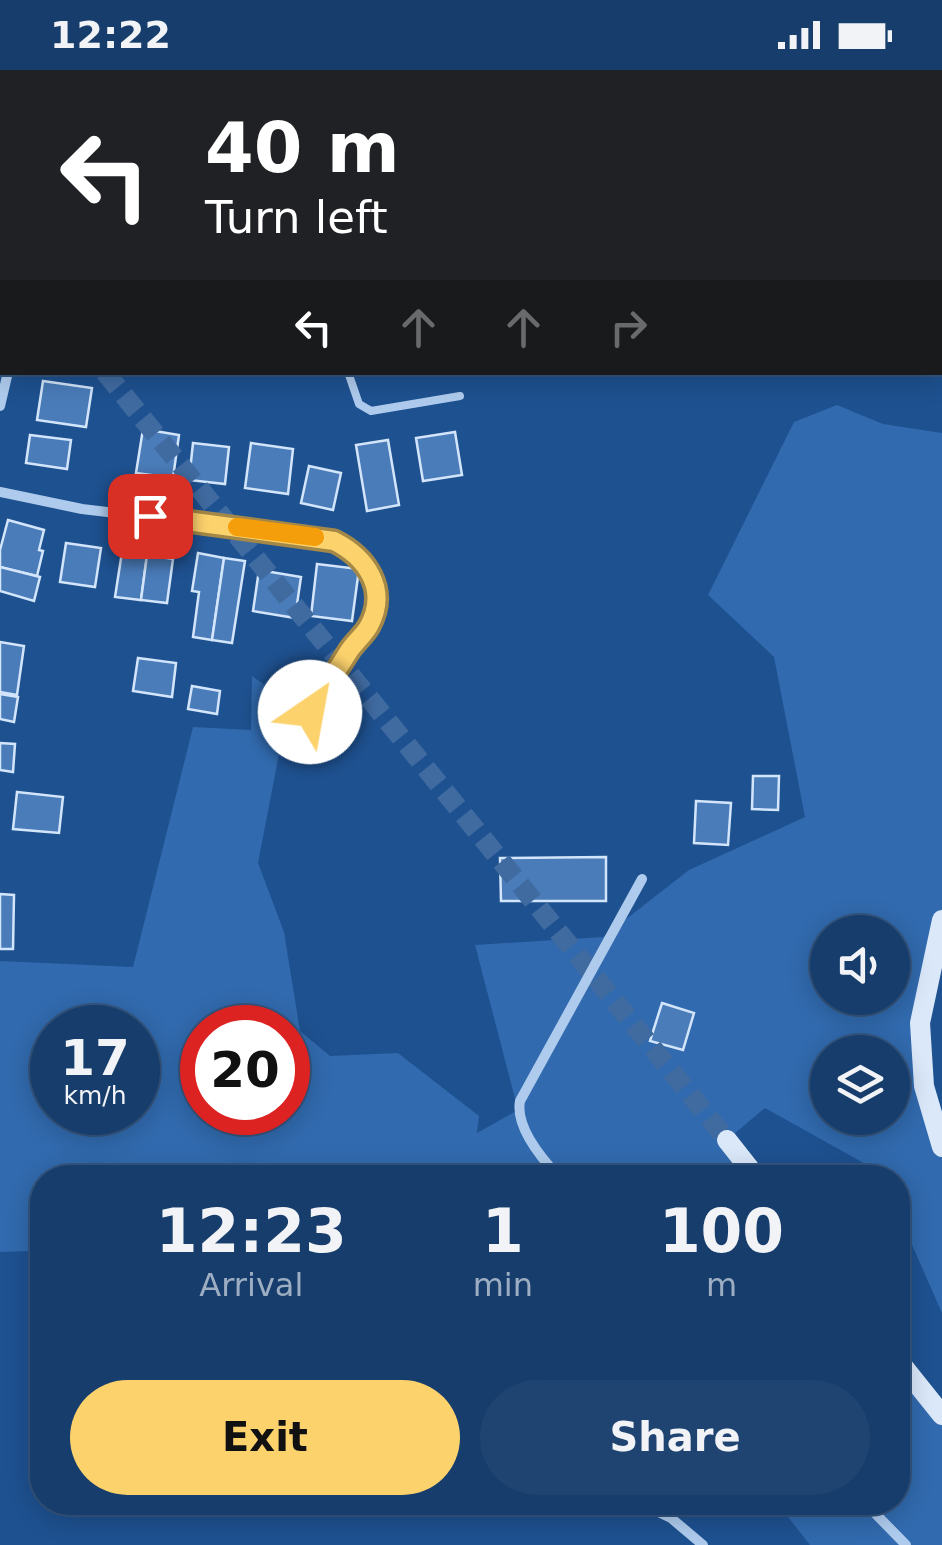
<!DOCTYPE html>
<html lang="en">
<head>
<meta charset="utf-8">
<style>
	:root { --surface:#163d6c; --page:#1f4472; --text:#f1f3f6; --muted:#9eaec2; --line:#35567f; --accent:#fcd26d }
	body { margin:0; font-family:"DejaVu Sans",sans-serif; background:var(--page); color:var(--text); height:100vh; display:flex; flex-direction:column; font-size:38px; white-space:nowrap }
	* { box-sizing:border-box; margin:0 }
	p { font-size:32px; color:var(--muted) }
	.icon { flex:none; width:55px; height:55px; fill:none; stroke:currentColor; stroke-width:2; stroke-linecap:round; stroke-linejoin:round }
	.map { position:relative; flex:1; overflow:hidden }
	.details { position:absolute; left:30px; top:1095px; width:880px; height:350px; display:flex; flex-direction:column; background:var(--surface); border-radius:40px; box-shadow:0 5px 25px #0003,0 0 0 2px var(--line) }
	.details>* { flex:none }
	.top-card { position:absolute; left:0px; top:0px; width:942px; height:305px; box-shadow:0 5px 25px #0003,0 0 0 2px var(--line); background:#202124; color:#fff; overflow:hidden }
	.fabs { position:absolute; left:810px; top:845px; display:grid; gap:20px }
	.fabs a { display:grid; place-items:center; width:100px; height:100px; border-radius:50%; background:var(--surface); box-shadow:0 5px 25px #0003,0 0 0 2px var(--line); font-size:50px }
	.speed { position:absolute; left:30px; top:935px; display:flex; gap:20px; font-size:50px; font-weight:700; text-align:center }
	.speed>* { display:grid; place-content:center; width:130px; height:130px; border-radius:50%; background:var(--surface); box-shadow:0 5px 25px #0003,0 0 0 2px var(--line); line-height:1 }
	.speed small { font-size:25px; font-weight:400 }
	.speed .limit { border:15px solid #d22; background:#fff; color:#111 }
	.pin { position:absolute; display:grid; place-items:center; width:85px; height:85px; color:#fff; margin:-42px; border-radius:20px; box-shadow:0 5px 15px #0006 }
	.me { position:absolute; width:110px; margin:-55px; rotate:33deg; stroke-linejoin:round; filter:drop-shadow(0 0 8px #0008) }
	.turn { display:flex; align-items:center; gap:35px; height:210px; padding:0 40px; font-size:45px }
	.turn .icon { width:130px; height:130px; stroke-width:2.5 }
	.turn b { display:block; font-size:70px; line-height:85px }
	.lanes { display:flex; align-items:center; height:95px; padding:0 40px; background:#0003; justify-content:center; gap:50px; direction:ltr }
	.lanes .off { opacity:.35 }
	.eta { display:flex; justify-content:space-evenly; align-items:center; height:170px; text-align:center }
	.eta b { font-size:60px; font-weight:700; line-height:70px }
	.action { display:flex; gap:20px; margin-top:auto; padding:20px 40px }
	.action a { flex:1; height:115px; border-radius:60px; background:var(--accent); color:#111; font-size:40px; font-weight:700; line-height:115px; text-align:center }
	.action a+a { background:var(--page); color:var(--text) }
	.status { display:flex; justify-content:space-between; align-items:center; height:70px; padding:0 50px; background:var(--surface); direction:ltr }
	.status svg { height:28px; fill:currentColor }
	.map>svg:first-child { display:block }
</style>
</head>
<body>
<div class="status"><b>12:22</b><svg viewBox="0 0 49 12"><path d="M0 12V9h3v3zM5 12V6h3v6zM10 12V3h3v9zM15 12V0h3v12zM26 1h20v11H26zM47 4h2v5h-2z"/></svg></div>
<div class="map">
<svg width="942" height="1475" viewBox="0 0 942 1475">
	<rect width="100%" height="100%" fill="#1e5190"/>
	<g fill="#316aae" fill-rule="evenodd">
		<path d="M837,335L883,354L942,363V851L920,953L942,1077V1243L898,1143V1108L876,1107L869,1096L765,1038L727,1070L757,1107L42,1108V1186L31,1181L0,1182V891L133,897L193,657L251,660L252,606L289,632L258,793L284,862L300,961L330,986L398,983L479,1046L477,1063L518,1040L475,875L603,867L689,800L805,747L774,587L708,525L794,352ZM828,862H892V928H828ZM52,958H138V1042H52ZM202,958H288V1042H202ZM828,982H892V1048H828Z"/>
		<polygon points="898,1290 942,1345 942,1475 810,1475 777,1433 898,1432"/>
	</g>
	<g fill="#4a7cb9" stroke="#d3e5fa" stroke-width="2.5">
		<polygon points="43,311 92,318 86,357 37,350"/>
		<polygon points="143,359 179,365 173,408 136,403"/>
		<polygon points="455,362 462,405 423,411 416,368"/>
		<polygon points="30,365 71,370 67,399 26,393"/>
		<polygon points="388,370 399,435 367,441 356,375"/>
		<polygon points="193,373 229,377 225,414 189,410"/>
		<polygon points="251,373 293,379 288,424 245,418"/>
		<polygon points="309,396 341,403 333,440 301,433"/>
		<polygon points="8,450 44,460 39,480 43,481 37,506 0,497 0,480"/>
		<polygon points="66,473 101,478 95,517 60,512"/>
		<polygon points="122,482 147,485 141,530 115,527"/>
		<polygon points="198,483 224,488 212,570 193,567 199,522 192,521"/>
		<polygon points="147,485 173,489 167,533 141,530"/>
		<polygon points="224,488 245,491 232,573 212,570"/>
		<polygon points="317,494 359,499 352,551 311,546"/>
		<polygon points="0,497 40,507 34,531 0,521"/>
		<polygon points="259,500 301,507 295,548 253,541"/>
		<polygon points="0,572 24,576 17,625 0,622"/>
		<polygon points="138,588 176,593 172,627 133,621"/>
		<polygon points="192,616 220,621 217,644 188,639"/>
		<polygon points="0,624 18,627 14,652 0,649"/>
		<polygon points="0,673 15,674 13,702 0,700"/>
		<polygon points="753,706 779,706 778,740 752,739"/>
		<polygon points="17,722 63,727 59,763 13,759"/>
		<polygon points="696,731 731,733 728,775 694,773"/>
		<polygon points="606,787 606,831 501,831 500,788"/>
		<polygon points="0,824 14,825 13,879 0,879"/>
		<polygon points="662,933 694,943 683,980 650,971"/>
	</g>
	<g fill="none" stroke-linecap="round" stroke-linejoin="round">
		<g stroke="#406ba1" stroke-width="20" stroke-dasharray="20 10" stroke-linecap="butt">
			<polyline points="0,173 2,176"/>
			<polyline points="105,302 727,1070"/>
		</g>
		<g stroke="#aecbed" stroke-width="8">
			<polyline points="701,2 711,0"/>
			<polyline points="348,302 359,334 371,341 460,326"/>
			<path d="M309,466C353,474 390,501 370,552C367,561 358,568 352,577C338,598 324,620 310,642"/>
		</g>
		<g stroke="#aecbed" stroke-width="10">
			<polyline points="86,2 86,0"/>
			<polyline points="394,2 395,0"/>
			<polyline points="0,336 8,302"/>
			<polyline points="0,422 82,439 309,466"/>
			<path d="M560,1108C542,1089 515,1057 520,1031L642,809"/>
			<polyline points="638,1432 671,1448 703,1475"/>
			<polyline points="864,1432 906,1475"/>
		</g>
		<g stroke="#dae8fa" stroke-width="20">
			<polyline points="878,0 879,2"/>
			<polyline points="940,247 942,258"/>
			<polyline points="942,850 920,953 924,1016 942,1077"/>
			<polyline points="727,1070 757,1108"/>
			<polyline points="898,1290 942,1345"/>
		</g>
	</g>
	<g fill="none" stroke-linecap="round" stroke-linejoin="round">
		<g stroke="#a48847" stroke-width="25">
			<path id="route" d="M150,446L334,471C366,487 389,519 369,556C364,565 355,572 349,581C336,602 323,622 310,642"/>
		</g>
		<use href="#route" stroke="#fcd26d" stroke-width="18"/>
		<polyline stroke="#f59e0b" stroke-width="18" points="237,457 315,467"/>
	</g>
</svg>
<div class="fabs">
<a><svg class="icon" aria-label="sound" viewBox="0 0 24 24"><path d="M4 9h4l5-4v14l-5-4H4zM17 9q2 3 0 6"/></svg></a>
<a><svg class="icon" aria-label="layers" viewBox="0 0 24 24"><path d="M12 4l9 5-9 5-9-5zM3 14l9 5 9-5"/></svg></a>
</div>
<div class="speed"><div>17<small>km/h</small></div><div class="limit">20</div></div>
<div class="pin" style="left:150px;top:446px;background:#d93025"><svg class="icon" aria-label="arrive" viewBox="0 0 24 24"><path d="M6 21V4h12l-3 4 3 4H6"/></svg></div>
<svg class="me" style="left:310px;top:642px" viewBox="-20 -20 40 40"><circle r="19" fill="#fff"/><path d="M0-13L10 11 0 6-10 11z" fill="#fcd26d"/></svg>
<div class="top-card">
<div class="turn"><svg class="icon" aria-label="left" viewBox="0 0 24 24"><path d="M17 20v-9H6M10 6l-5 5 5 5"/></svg><div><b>40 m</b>Turn left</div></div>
<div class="lanes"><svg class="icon" aria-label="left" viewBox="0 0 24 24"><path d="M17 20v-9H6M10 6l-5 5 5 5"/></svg><svg class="icon off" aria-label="ahead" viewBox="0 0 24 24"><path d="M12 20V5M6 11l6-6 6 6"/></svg><svg class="icon off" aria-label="ahead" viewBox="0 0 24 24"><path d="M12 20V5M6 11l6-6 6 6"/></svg><svg class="icon off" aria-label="right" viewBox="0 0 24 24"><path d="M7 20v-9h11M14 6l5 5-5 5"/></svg></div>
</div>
<section class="details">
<div class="eta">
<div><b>12:23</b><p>Arrival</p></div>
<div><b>1</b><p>min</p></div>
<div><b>100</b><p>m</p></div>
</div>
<div class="action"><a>Exit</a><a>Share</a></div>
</section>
</div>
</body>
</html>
